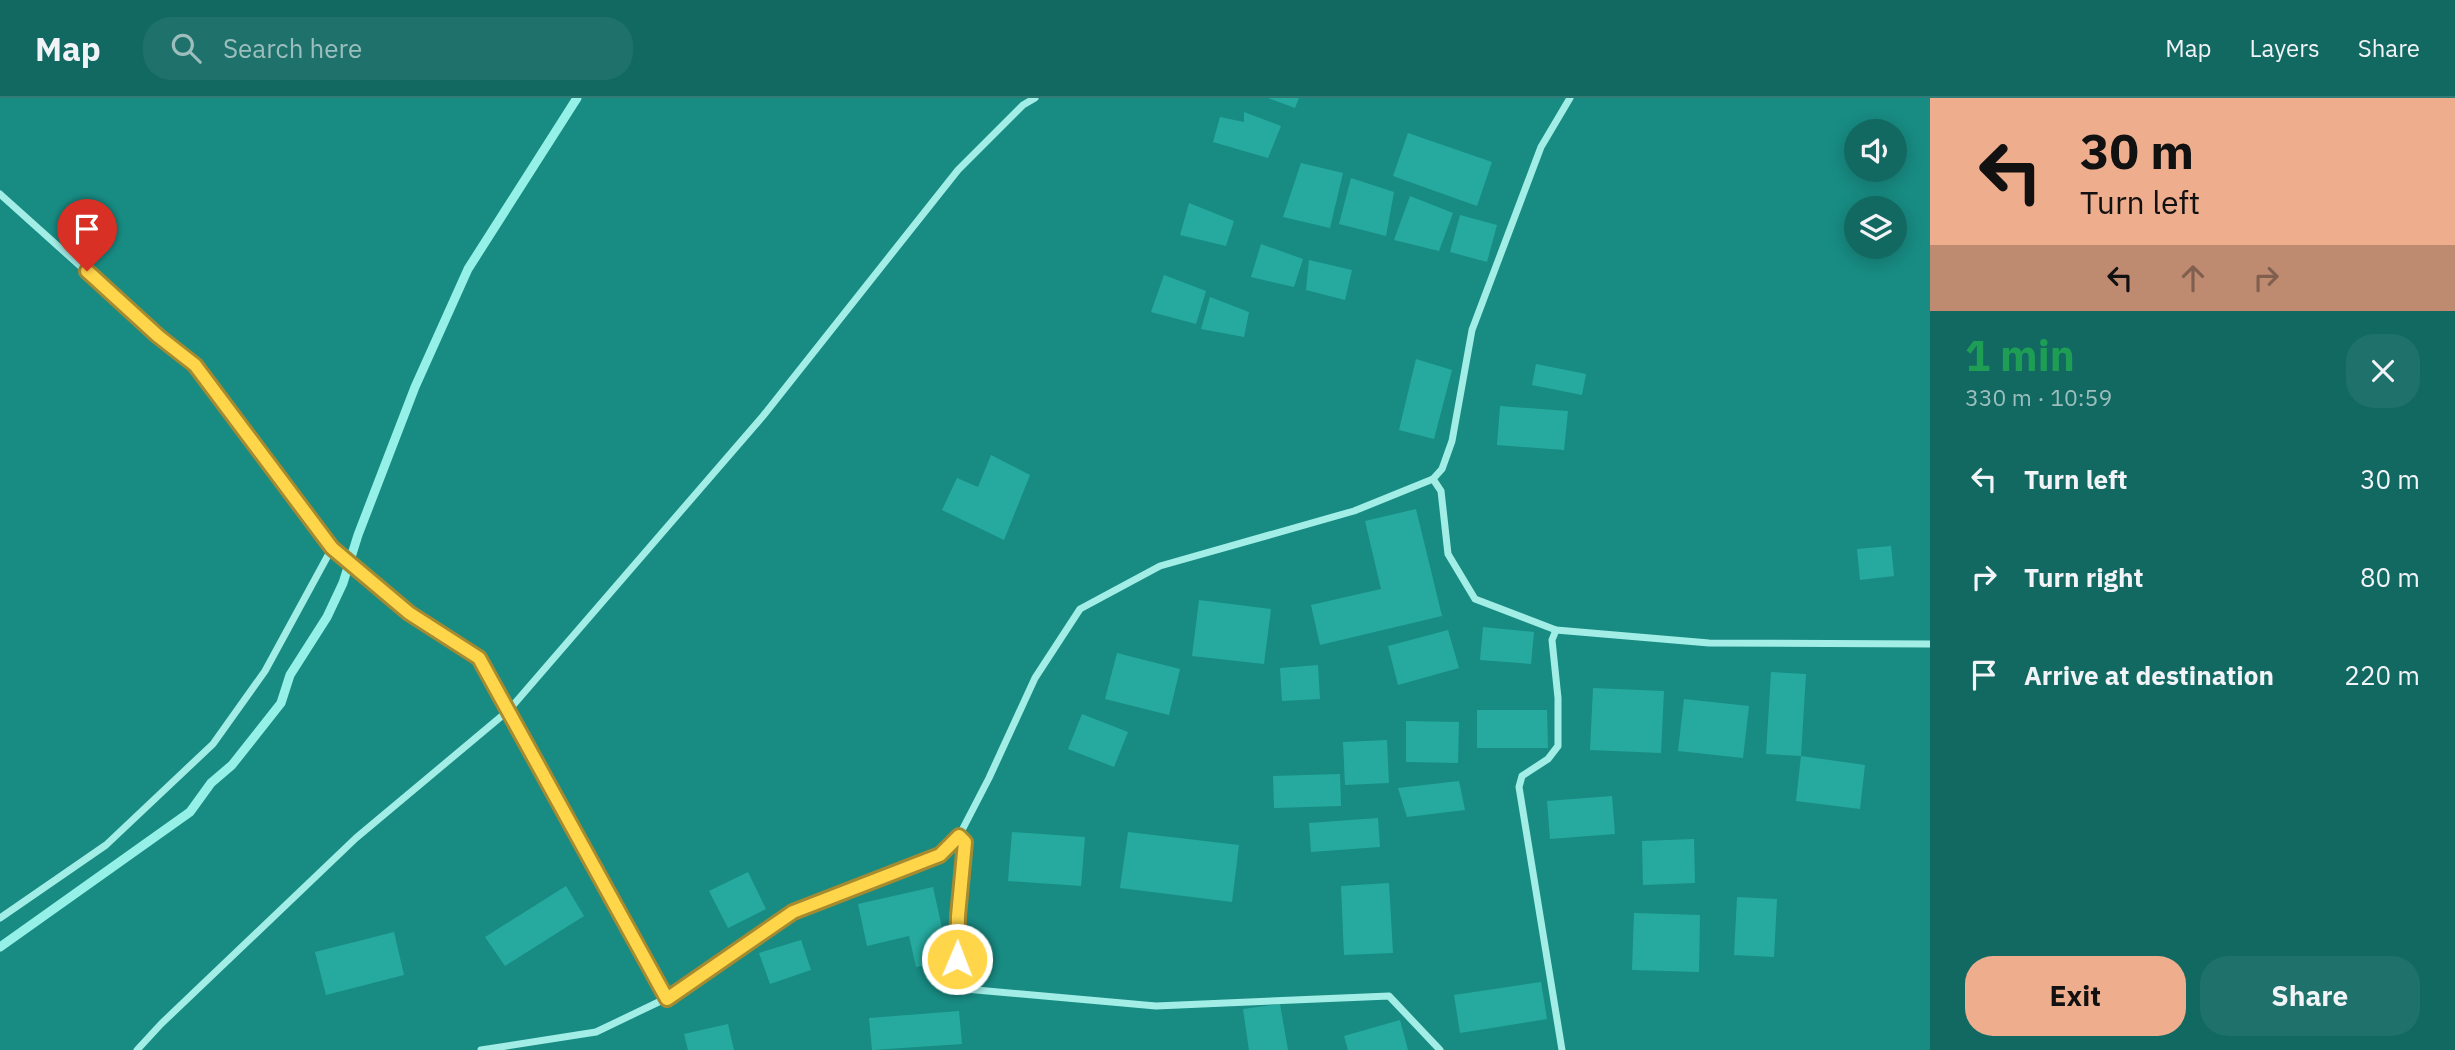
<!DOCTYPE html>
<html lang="en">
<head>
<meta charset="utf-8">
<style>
	:root { --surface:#126962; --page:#1f716b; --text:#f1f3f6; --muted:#9cbfbe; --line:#317c77; --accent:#eead8d }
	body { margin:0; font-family:"IBM Plex Sans",sans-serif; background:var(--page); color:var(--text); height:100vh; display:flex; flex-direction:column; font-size:26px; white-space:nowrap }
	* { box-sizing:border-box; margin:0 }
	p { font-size:23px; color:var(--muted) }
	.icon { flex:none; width:38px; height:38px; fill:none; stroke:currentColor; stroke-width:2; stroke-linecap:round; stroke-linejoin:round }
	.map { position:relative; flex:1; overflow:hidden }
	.sheet { display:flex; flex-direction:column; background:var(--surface); width:525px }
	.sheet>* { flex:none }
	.guide { background:#eead8d; color:#111; overflow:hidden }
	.tools { position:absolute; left:1844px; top:21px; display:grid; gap:14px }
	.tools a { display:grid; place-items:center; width:63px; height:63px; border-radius:50%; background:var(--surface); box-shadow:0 4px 18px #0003; font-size:35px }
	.pin { position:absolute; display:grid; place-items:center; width:60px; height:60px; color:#fff; margin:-72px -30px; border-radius:50% 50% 50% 0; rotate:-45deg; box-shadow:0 0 7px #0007 }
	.pin .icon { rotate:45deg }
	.me { position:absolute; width:77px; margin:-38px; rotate:1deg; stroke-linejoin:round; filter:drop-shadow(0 0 5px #0008) }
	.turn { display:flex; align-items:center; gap:24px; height:147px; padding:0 35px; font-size:32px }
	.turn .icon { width:91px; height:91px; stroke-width:2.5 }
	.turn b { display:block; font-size:49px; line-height:60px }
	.lanes { display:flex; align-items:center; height:66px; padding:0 35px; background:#0003; justify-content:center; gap:35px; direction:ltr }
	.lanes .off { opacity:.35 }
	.round { display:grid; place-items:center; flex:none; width:74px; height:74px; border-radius:28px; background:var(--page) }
	.headline { display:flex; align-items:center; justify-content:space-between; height:119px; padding:0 35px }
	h1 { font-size:42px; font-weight:700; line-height:52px; color:#1e9e55 }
	.cta { display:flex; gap:14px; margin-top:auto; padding:14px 35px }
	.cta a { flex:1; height:80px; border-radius:28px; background:var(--accent); color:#111; font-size:28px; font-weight:700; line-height:80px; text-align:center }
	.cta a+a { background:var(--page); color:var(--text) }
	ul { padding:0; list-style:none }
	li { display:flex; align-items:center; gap:21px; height:98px; padding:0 35px }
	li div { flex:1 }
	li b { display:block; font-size:26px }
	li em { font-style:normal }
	header { display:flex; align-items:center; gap:42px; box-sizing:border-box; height:98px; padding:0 35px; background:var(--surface); border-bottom:2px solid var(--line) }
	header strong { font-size:33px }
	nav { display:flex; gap:38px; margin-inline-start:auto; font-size:24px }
	.search { width:490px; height:63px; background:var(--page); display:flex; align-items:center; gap:18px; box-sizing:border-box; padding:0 24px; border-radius:28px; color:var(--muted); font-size:26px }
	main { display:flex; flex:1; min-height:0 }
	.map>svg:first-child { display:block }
</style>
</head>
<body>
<header>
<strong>Map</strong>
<div class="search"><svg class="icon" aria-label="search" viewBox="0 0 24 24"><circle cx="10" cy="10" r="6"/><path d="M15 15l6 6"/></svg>Search here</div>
<nav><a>Map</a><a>Layers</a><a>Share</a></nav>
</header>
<main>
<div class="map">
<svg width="1930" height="952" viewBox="0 0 1930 952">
	<rect width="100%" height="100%" fill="#188c83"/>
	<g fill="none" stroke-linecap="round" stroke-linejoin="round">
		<polyline stroke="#95f1e7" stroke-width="9" points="0,849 190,714 211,685 232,667 281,605 290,577 327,519 343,485 358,437 415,289 468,171 577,0"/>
	</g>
	<g fill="#26aa9f">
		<polygon points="1268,0 1299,0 1295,10"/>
		<polygon points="1244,14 1281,28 1268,60 1213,44 1220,19 1244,24"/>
		<polygon points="1408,35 1492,64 1477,108 1393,78"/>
		<polygon points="1301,65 1343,75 1330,130 1283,119"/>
		<polygon points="1351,80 1394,94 1386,138 1339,126"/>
		<polygon points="1410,98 1453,115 1439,153 1394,142"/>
		<polygon points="1189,105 1234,123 1226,148 1180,137"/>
		<polygon points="1460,117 1497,127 1487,164 1450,154"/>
		<polygon points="1261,146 1303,161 1294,189 1251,179"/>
		<polygon points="1309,162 1352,172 1345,202 1306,192"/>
		<polygon points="1164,177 1206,193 1196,226 1151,214"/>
		<polygon points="1210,199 1249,214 1244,239 1201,231"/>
		<polygon points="1416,261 1452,272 1434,341 1399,332"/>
		<polygon points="1536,266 1586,276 1582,297 1532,287"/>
		<polygon points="1500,308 1568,313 1564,352 1497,347"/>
		<polygon points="991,357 1030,377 1004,442 942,412 957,380 978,389"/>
		<polygon points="1416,411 1442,518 1320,547 1311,507 1381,491 1365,423"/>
		<polygon points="1891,448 1894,478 1860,482 1857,451"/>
		<polygon points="1199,502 1271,511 1264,566 1192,558"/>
		<polygon points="1483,529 1534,534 1531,566 1480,562"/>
		<polygon points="1448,532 1459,570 1398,587 1388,548"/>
		<polygon points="1117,555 1180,571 1169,617 1105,601"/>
		<polygon points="1318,567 1320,601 1282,603 1280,570"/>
		<polygon points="1771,574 1806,576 1801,658 1865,667 1860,711 1796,703 1801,658 1766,656"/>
		<polygon points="1593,590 1664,593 1661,655 1590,652"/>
		<polygon points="1684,601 1749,608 1743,660 1678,653"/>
		<polygon points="1477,612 1547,612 1548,650 1477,650"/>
		<polygon points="1082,616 1128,634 1114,669 1068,651"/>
		<polygon points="1406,623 1459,624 1458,665 1406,664"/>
		<polygon points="1387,642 1389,685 1345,687 1343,644"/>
		<polygon points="1340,676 1341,708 1274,710 1273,678"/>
		<polygon points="1459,683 1465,712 1407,719 1398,690"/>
		<polygon points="1612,698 1615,736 1550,741 1547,703"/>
		<polygon points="1378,720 1380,749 1311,754 1309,725"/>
		<polygon points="1012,734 1085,739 1081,788 1008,783"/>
		<polygon points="1128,734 1239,747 1232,804 1120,790"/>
		<polygon points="1694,741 1695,785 1643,787 1642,743"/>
		<polygon points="748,774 766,811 728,830 709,793"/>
		<polygon points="1389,785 1393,855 1344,857 1341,788"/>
		<polygon points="566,788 584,818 505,868 485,839"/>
		<polygon points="933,789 949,862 916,869 909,838 867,848 858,806"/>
		<polygon points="1737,799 1777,801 1774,859 1734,857"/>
		<polygon points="1634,815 1700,817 1699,874 1632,872"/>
		<polygon points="394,834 404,877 326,897 315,854"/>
		<polygon points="801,842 811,872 770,886 759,855"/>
		<polygon points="1541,884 1547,921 1460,935 1454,897"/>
		<polygon points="1280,906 1288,952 1249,952 1243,911"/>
		<polygon points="959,913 962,946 872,952 869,920"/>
		<polygon points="1400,922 1408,952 1348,952 1344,938"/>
		<polygon points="728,926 734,952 688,952 684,936"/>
	</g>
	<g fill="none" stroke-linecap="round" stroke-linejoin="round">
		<g stroke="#a2eee7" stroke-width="7">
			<polyline points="0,96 158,238 195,267 332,450 409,515 479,560 667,900"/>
			<polyline points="1433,381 1441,393 1448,456 1475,501 1556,532 1709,545 1930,546"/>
			<polyline points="1556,532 1552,542 1558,600 1558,648 1548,661 1522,678 1519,689 1562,952"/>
			<polyline points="959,738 965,744 958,818 957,883 965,891 1156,908 1389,898 1440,952"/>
			<polyline points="0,820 106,747 213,646 265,573 332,450"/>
			<polyline points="137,952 161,926 356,740 509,612 763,318 958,72 1023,7 1035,0"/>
			<polyline points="481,952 596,934 667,900 793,814 940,757 959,738 989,680 1035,580 1080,511 1160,468 1354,413 1433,381 1442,371 1452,343 1472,232 1541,49 1570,0"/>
		</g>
	</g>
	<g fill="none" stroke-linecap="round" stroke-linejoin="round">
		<g stroke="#a68a30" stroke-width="18">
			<polyline id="route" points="87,173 158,238 195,267 332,450 409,515 479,560 667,901 793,814 940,757 959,738 965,744 958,818 957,861"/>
		</g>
		<use href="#route" stroke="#ffd54a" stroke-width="12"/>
	</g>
</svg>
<div class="tools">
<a><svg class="icon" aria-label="sound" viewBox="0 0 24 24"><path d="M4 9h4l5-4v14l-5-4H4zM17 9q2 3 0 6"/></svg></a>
<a><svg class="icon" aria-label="layers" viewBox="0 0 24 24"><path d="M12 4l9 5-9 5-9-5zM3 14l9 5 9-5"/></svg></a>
</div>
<div class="pin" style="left:87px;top:173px;background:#d93025"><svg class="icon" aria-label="arrive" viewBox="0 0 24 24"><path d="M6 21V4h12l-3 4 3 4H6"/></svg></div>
<svg class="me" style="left:957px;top:861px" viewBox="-20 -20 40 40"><circle r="17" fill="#ffd54a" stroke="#fff" stroke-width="3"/><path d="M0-11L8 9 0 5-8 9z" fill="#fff"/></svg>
</div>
<section class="sheet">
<div class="guide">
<div class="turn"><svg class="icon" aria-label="left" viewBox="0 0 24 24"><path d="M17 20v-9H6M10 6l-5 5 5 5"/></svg><div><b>30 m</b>Turn left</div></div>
<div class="lanes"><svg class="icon" aria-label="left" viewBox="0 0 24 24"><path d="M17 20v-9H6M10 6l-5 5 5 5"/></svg><svg class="icon off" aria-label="ahead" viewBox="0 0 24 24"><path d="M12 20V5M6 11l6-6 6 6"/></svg><svg class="icon off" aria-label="right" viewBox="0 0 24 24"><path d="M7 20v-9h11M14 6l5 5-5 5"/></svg></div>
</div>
<div class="headline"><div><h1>1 min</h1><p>330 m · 10:59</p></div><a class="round"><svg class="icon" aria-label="close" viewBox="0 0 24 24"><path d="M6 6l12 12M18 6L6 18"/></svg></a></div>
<ul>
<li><svg class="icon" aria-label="left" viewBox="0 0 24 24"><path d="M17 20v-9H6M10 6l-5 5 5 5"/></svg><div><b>Turn left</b></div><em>30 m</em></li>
<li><svg class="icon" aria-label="right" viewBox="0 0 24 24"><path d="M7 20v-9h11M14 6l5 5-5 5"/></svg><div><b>Turn right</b></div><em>80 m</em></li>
<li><svg class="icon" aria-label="arrive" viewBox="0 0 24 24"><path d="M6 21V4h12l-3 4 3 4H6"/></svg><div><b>Arrive at destination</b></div><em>220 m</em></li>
</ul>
<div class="cta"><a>Exit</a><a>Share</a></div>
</section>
</main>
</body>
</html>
